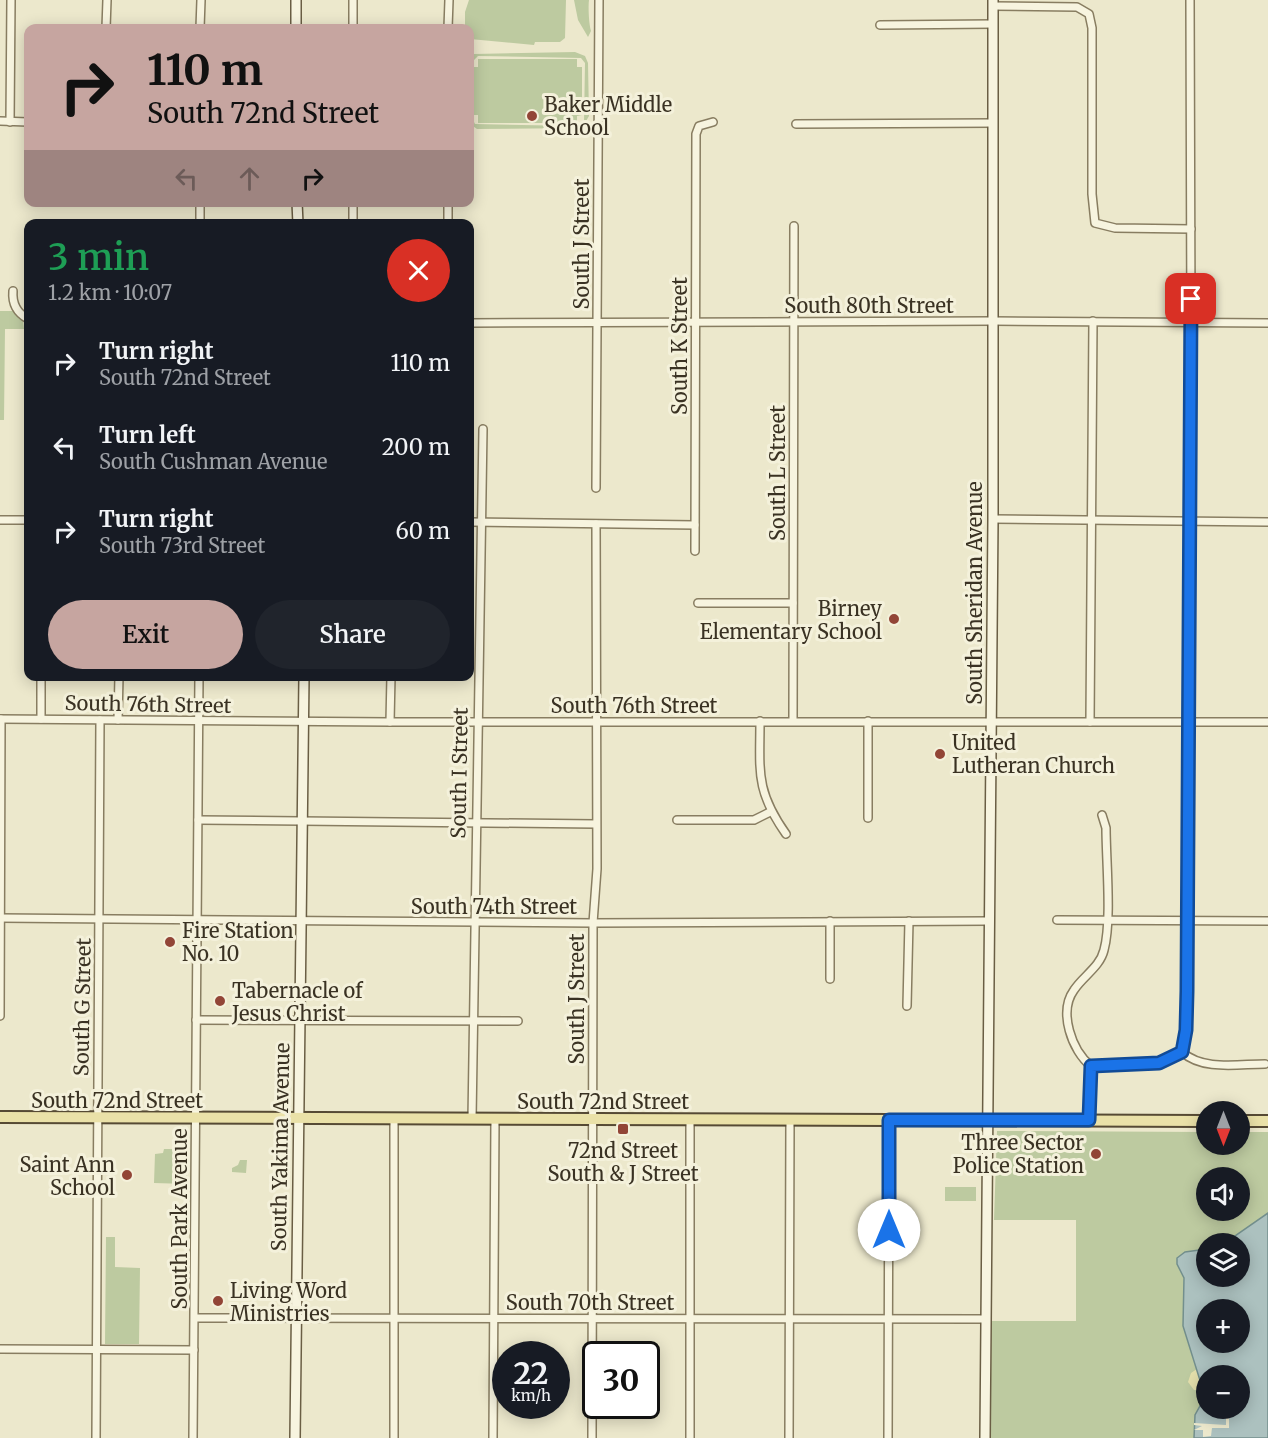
<!DOCTYPE html>
<html lang="en">
<head>
<meta charset="utf-8">
<style>
	:root { --surface:#171b24; --page:#20242c; --text:#f1f3f6; --muted:#9ea1a6; --accent:#c6a5a0 }
	body { margin:0; font-family:Merriweather,serif; background:var(--page); color:var(--text); height:100vh; display:flex; flex-direction:column; font-size:22px; white-space:nowrap }
	* { box-sizing:border-box; margin:0 }
	p { font-size:20px; color:var(--muted) }
	.icon { flex:none; width:33px; height:33px; fill:none; stroke:currentColor; stroke-width:2; stroke-linecap:round; stroke-linejoin:round }
	.map { position:relative; flex:1; overflow:hidden }
	.details { position:absolute; left:24px; top:219px; width:450px; height:462px; display:flex; flex-direction:column; background:var(--surface); border-radius:12px; box-shadow:0 3px 15px #0003 }
	.details>* { flex:none }
	.guide { position:absolute; left:24px; top:24px; width:450px; height:183px; border-radius:12px; box-shadow:0 3px 15px #0003; background:#c6a5a0; color:#111; overflow:hidden }
	.needle { width:39px; rotate:180deg }
	.controls { position:absolute; left:1196px; top:1101px; display:grid; gap:12px }
	.controls a { display:grid; place-items:center; width:54px; height:54px; border-radius:50%; background:var(--surface); box-shadow:0 3px 15px #0003; font-size:30px }
	.speed { position:absolute; left:492px; top:1341px; display:flex; gap:12px; font-size:30px; font-weight:700; text-align:center }
	.speed>* { display:grid; place-content:center; width:78px; height:78px; border-radius:50%; background:var(--surface); box-shadow:0 3px 15px #0003; line-height:1 }
	.speed small { font-size:15px; font-weight:400 }
	.speed .limit { border:3px solid #111; border-radius:9px; background:#fff; color:#111 }
	.pin { position:absolute; display:grid; place-items:center; width:51px; height:51px; color:#fff; margin:-26px; border-radius:12px; box-shadow:0 3px 9px #0006 }
	.me { position:absolute; width:66px; margin:-33px; rotate:0deg; stroke-linejoin:round; filter:drop-shadow(0 0 4px #0008) }
	.turn { display:flex; align-items:center; gap:21px; height:126px; padding:0 24px; font-size:27px }
	.turn .icon { width:78px; height:78px; stroke-width:2.5 }
	.turn b { display:block; font-size:42px; line-height:51px }
	.lanes { display:flex; align-items:center; height:57px; padding:0 24px; background:#0003; justify-content:center; gap:30px; direction:ltr }
	.lanes .off { opacity:.35 }
	.round { display:grid; place-items:center; flex:none; width:63px; height:63px; border-radius:32px; background:var(--page) }
	.headline { display:flex; align-items:center; justify-content:space-between; height:102px; padding:0 24px }
	h1 { font-size:36px; font-weight:600; line-height:45px; color:#1e9e55 }
	.action { display:flex; gap:12px; margin-top:auto; padding:12px 24px }
	.action a { flex:1; height:69px; border-radius:36px; background:var(--accent); color:#111; font-size:24px; font-weight:600; line-height:69px; text-align:center }
	.action a+a { background:var(--page); color:var(--text) }
	ul { padding:0; list-style:none }
	li { display:flex; align-items:center; gap:18px; height:84px; padding:0 24px }
	li div { flex:1 }
	li b { display:block; font-size:22px }
	li em { font-style:normal }
	.map>svg:first-child { display:block }
</style>
</head>
<body>
<div class="map">
<svg width="1268" height="1438" viewBox="0 0 1268 1438">
	<rect width="100%" height="100%" fill="#ece8cc"/>
	<g fill="#bdcaa0" fill-rule="evenodd">
		<polygon points="469,0 566,0 565,38 560,42 535,42 534,45 470,39 470,28 465,28 465,12"/>
		<path d="M574,0H589C588,7 589,25 591,31L588,37L578,20Z"/>
		<path d="M575,52L585,56L588,63L589,116L582,128L477,129L470,124V58L474,54ZM478,56L581,58L585,63L584,122L575,126L475,124L471,116V63Z"/>
		<polygon points="478,59 577,59 577,67 582,67 582,115 577,116 577,123 478,123 478,115 473,115 473,67 478,67"/>
		<polygon points="0,311 17,311 23,319 24,329 5,329 4,420 0,420"/>
		<path d="M997,1131L1206,1132V1144H1239V1132H1268V1438H991V1321H1076V1220H994ZM1206,1178H1239V1210H1206ZM1206,1244H1239V1276H1206ZM1206,1310H1239V1342H1206ZM1206,1376H1239V1408H1206Z"/>
		<polygon points="164,1149 187,1149 187,1184 154,1183 155,1154 163,1153"/>
		<polygon points="240,1160 247,1160 246,1173 232,1172 232,1168 238,1165"/>
		<rect x="945" y="1187" width="31" height="14"/>
		<polygon points="106,1237 115,1237 115,1267 140,1268 139,1344 105,1344"/>
	</g>
	<polygon fill="#e5e0ac" points="1197,1369 1203,1390 1194,1390 1188,1382 1191,1373"/>
	<path fill="#acc1bf" stroke="#738f8d" stroke-width="1.5" fill-rule="evenodd" d="M1268,1213V1438H1194L1195,1415L1201,1404L1203,1390L1183,1326L1184,1278L1177,1264V1258L1185,1252L1206,1249V1276H1239V1244L1225,1243ZM1206,1310H1239V1342H1206ZM1206,1376H1239V1408H1206Z"/>
	<polygon fill="#ece8cc" points="1226,1416 1229,1416 1229,1428 1212,1428 1211,1436 1203,1437 1203,1430 1194,1430 1202,1426 1194,1425 1194,1423 1226,1425"/>
	<g fill="none" stroke-linecap="round" stroke-linejoin="round">
		<g stroke="#887d61" stroke-width="10">
			<g id="street">
				<polyline points="993,6 1077,7 1089,14 1092,28 1092,194 1095,223 1115,228 1191,229"/>
				<polyline points="880,25 993,24"/>
				<polyline points="106,28 107,0"/>
				<polyline points="200,28 201,0"/>
				<polyline points="353,28 353,0"/>
				<polyline points="448,28 449,0"/>
				<polyline points="0,121 28,122"/>
				<polyline points="10,122 11,0"/>
				<polyline points="796,124 993,123"/>
				<polyline points="200,202 200,224"/>
				<polyline points="353,202 353,224"/>
				<polyline points="448,224 448,202"/>
				<path d="M13,291C12,303 17,313 28,319"/>
				<polyline points="470,323 993,321 1268,323"/>
				<polyline points="596,488 599,0"/>
				<polyline points="993,519 1268,522"/>
				<polyline points="0,520 28,520"/>
				<polyline points="470,522 695,525"/>
				<polyline points="695,551 696,134 699,126 713,122"/>
				<polyline points="698,603 793,603"/>
				<polyline points="0,719 390,722 1268,722"/>
				<polyline points="41,719 41,676"/>
				<polyline points="118,720 119,676"/>
				<path d="M760,721C760,771 755,790 786,834"/>
				<polyline points="793,721 794,226"/>
				<polyline points="390,722 391,676"/>
				<polyline points="1090,722 1093,321"/>
				<polyline points="868,818 868,721"/>
				<polyline points="198,820 596,824"/>
				<polyline points="677,820 754,820 770,812"/>
				<polyline points="0,918 593,923 988,921"/>
				<polyline points="1057,920 1268,921"/>
				<polyline points="830,921 830,979"/>
				<polyline points="907,1006 909,921"/>
				<polyline points="0,1016 1,719"/>
				<polyline points="196,1020 518,1021"/>
				<polyline points="1182,1052 1186,1030 1191,323 1190,0"/>
				<path d="M1182,1052C1203,1071 1238,1064 1265,1064"/>
				<path d="M1091,1066C1072,1051 1058,1012 1074,990C1083,976 1100,967 1104,950C1112,921 1106,860 1106,828L1102,815"/>
				<polyline points="1091,1066 1159,1063 1182,1052"/>
				<polyline points="472,1119 483,429"/>
				<polyline points="1089,1121 1091,1066"/>
				<polyline points="195,1318 986,1319"/>
				<polyline points="0,1349 194,1350"/>
				<polyline points="96,1438 100,720"/>
				<polyline points="193,1438 199,676"/>
				<polyline points="394,1438 394,1118"/>
				<polyline points="493,1438 495,1119"/>
				<polyline points="592,1438 593,923 597,869 596,524"/>
				<polyline points="690,1438 690,1119"/>
				<polyline points="789,1438 790,1120"/>
				<polyline points="888,1438 889,1120"/>
			</g>
		</g>
		<g stroke="#6a5e44" stroke-width="12">
			<g id="secondary">
				<polyline points="296,0 296,28"/>
				<polyline points="297,202 298,224"/>
				<polyline points="295,1438 304,676"/>
				<polyline points="985,1438 993,519 993,0"/>
			</g>
		</g>
		<g stroke="#564a34" stroke-width="14">
			<g id="primary">
				<polyline points="0,1117 1206,1121"/>
				<polyline points="1239,1121 1268,1121"/>
			</g>
		</g>
		<use href="#street" stroke="#f7f4df" stroke-width="7"/>
		<use href="#secondary" stroke="#f7f4df" stroke-width="9"/>
		<use href="#primary" stroke="#eae1a8" stroke-width="10"/>
	</g>
	<g fill="none" stroke-linecap="round" stroke-linejoin="round">
		<g stroke="#114b97" stroke-width="15">
			<polyline id="route" points="889,1230 889,1120 1089,1120 1091,1066 1159,1063 1182,1052 1186,1030 1187,991 1191,299"/>
		</g>
		<use href="#route" stroke="#1a73e8" stroke-width="10"/>
	</g>
	<g fill="#924536" stroke="#f4f1db" stroke-width="2">
		<circle cx="532" cy="116" r="6"/>
		<circle cx="894" cy="619" r="6"/>
		<circle cx="940" cy="754" r="6"/>
		<circle cx="170" cy="942" r="6"/>
		<circle cx="220" cy="1001" r="6"/>
		<rect x="617" y="1123" width="12" height="12" rx="3"/>
		<circle cx="1096" cy="1154" r="6"/>
		<circle cx="127" cy="1175" r="6"/>
		<circle cx="218" cy="1301" r="6"/>
	</g>
	<g text-anchor="middle" dominant-baseline="central" stroke-width="6" stroke-linejoin="round" paint-order="stroke">
		<g font-size="20" fill="#3a3223" stroke="#f4f1db" text-anchor="start">
			<text x="544" y="104">Baker Middle<tspan x="544" dy="23">School</tspan></text>
			<text x="882" y="608" text-anchor="end">Birney<tspan x="882" dy="23">Elementary School</tspan></text>
			<text x="952" y="742">United<tspan x="952" dy="23">Lutheran Church</tspan></text>
			<text x="182" y="930">Fire Station<tspan x="182" dy="23">No. 10</tspan></text>
			<text x="232" y="990">Tabernacle of<tspan x="232" dy="23">Jesus Christ</tspan></text>
			<text x="1084" y="1142" text-anchor="end">Three Sector<tspan x="1084" dy="23">Police Station</tspan></text>
			<text x="623" y="1150" text-anchor="middle">72nd Street<tspan x="623" dy="23">South &amp; J Street</tspan></text>
			<text x="115" y="1164" text-anchor="end">Saint Ann<tspan x="115" dy="23">School</tspan></text>
			<text x="230" y="1290">Living Word<tspan x="230" dy="23">Ministries</tspan></text>
		</g>
		<g font-size="20" fill="#3a3223" stroke="#f4f1db">
			<text transform="translate(581 244) rotate(-90)">South J Street</text>
			<text x="869" y="305">South 80th Street</text>
			<text transform="translate(679 346) rotate(-90)">South K Street</text>
			<text transform="translate(777 473) rotate(-90)">South L Street</text>
			<text transform="translate(974 593) rotate(-90)">South Sheridan Avenue</text>
			<text transform="translate(148 704) rotate(1)">South 76th Street</text>
			<text x="634" y="705">South 76th Street</text>
			<text transform="translate(459 773) rotate(-89)">South I Street</text>
			<text x="494" y="906">South 74th Street</text>
			<text transform="translate(576 999) rotate(-90)">South J Street</text>
			<text transform="translate(82 1007) rotate(-89)">South G Street</text>
			<text x="117" y="1100">South 72nd Street</text>
			<text x="603" y="1101">South 72nd Street</text>
			<text transform="translate(280 1147) rotate(-89)">South Yakima Avenue</text>
			<text transform="translate(179 1219) rotate(-90)">South Park Avenue</text>
			<text x="590" y="1302">South 70th Street</text>
		</g>
	</g>
</svg>
<div class="controls">
<a><svg class="needle" viewBox="-14 -14 28 28"><path d="M0-13l5 13h-10z" fill="#e53935"/><path d="M0 13l5-13h-10z" fill="#9ea1a6"/></svg></a>
<a><svg class="icon" aria-label="sound" viewBox="0 0 24 24"><path d="M4 9h4l5-4v14l-5-4H4zM17 9q2 3 0 6"/></svg></a>
<a><svg class="icon" aria-label="layers" viewBox="0 0 24 24"><path d="M12 4l9 5-9 5-9-5zM3 14l9 5 9-5"/></svg></a>
<a>+</a>
<a>−</a>
</div>
<div class="speed"><div>22<small>km/h</small></div><div class="limit">30</div></div>
<div class="pin" style="left:1191px;top:299px;background:#d93025"><svg class="icon" aria-label="arrive" viewBox="0 0 24 24"><path d="M6 21V4h12l-3 4 3 4H6"/></svg></div>
<svg class="me" style="left:889px;top:1230px" viewBox="-20 -20 40 40"><circle r="19" fill="#fff"/><path d="M0-13L10 11 0 6-10 11z" fill="#1a73e8"/></svg>
<div class="guide">
<div class="turn"><svg class="icon" aria-label="right" viewBox="0 0 24 24"><path d="M7 20v-9h11M14 6l5 5-5 5"/></svg><div><b>110 m</b>South 72nd Street</div></div>
<div class="lanes"><svg class="icon off" aria-label="left" viewBox="0 0 24 24"><path d="M17 20v-9H6M10 6l-5 5 5 5"/></svg><svg class="icon off" aria-label="ahead" viewBox="0 0 24 24"><path d="M12 20V5M6 11l6-6 6 6"/></svg><svg class="icon" aria-label="right" viewBox="0 0 24 24"><path d="M7 20v-9h11M14 6l5 5-5 5"/></svg></div>
</div>
<section class="details">
<div class="headline"><div><h1>3 min</h1><p>1.2 km · 10:07</p></div><a class="round" style="background:#d93025;color:#fff"><svg class="icon" aria-label="close" viewBox="0 0 24 24"><path d="M6 6l12 12M18 6L6 18"/></svg></a></div>
<ul>
<li><svg class="icon" aria-label="right" viewBox="0 0 24 24"><path d="M7 20v-9h11M14 6l5 5-5 5"/></svg><div><b>Turn right</b><p>South 72nd Street</p></div><em>110 m</em></li>
<li><svg class="icon" aria-label="left" viewBox="0 0 24 24"><path d="M17 20v-9H6M10 6l-5 5 5 5"/></svg><div><b>Turn left</b><p>South Cushman Avenue</p></div><em>200 m</em></li>
<li><svg class="icon" aria-label="right" viewBox="0 0 24 24"><path d="M7 20v-9h11M14 6l5 5-5 5"/></svg><div><b>Turn right</b><p>South 73rd Street</p></div><em>60 m</em></li>
</ul>
<div class="action"><a>Exit</a><a>Share</a></div>
</section>
</div>
</body>
</html>
